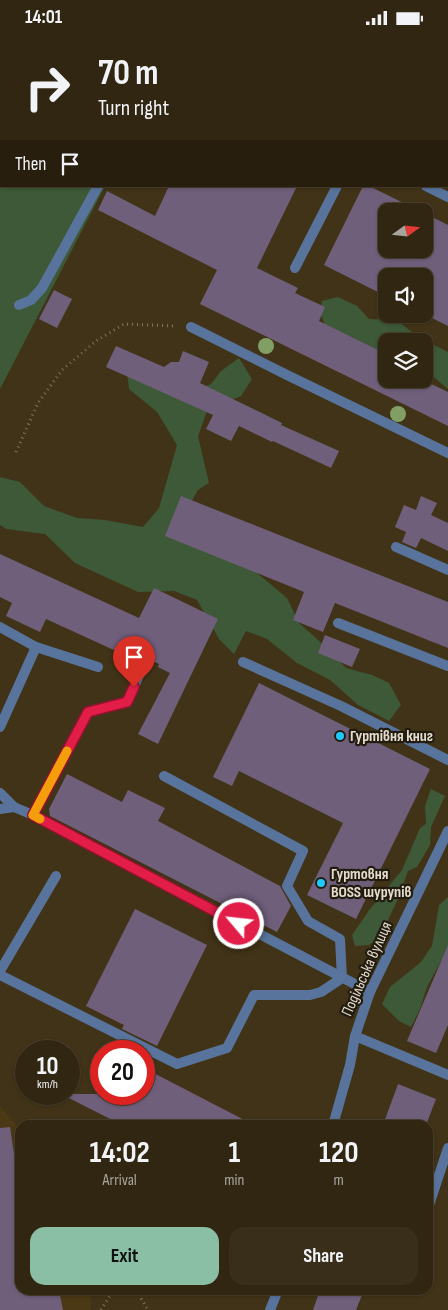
<!DOCTYPE html>
<html lang="en">
<head>
<meta charset="utf-8">
<style>
	:root { --surface:#312611; --page:#392e1a; --text:#f1f3f6; --muted:#a8a59f; --line:#4c4331; --accent:#8abfa5 }
	body { margin:0; font-family:"Sofia Sans Condensed",sans-serif; background:var(--page); color:var(--text); height:100vh; display:flex; flex-direction:column; font-size:19px; white-space:nowrap }
	* { box-sizing:border-box; margin:0 }
	p { font-size:16px; color:var(--muted) }
	.icon { flex:none; width:28px; height:28px; fill:none; stroke:currentColor; stroke-width:2; stroke-linecap:round; stroke-linejoin:round }
	.map { position:relative; flex:1; overflow:hidden }
	.side { position:absolute; left:15px; top:1085px; width:418px; height:175px; display:flex; flex-direction:column; background:var(--surface); border-radius:15px; box-shadow:0 1px 4px #0004,0 0 0 1px var(--line) }
	.side>* { flex:none }
	.top-card { position:absolute; left:0px; top:0px; width:449px; height:152px; box-shadow:0 1px 4px #0004,0 0 0 1px var(--line); background:#312611; color:var(--text); overflow:hidden }
	.needle { width:32px; rotate:75deg }
	.tools { position:absolute; left:378px; top:168px; display:grid; gap:10px }
	.tools a { display:grid; place-items:center; width:55px; height:55px; border-radius:10px; background:var(--surface); box-shadow:0 1px 4px #0004,0 0 0 1px var(--line); font-size:25px }
	.speed { position:absolute; left:15px; top:1005px; display:flex; gap:10px; font-size:25px; font-weight:700; text-align:center }
	.speed>* { display:grid; place-content:center; width:65px; height:65px; border-radius:50%; background:var(--surface); box-shadow:0 1px 4px #0004,0 0 0 1px var(--line); line-height:1 }
	.speed small { font-size:12px; font-weight:400 }
	.speed .limit { border:8px solid #d22; background:#fff; color:#111 }
	.pin { position:absolute; display:grid; place-items:center; width:42px; height:42px; color:#fff; margin:-51px -21px; border-radius:50% 50% 50% 0; rotate:-45deg; box-shadow:0 0 5px #0007 }
	.pin .icon { rotate:45deg }
	.me { position:absolute; width:55px; margin:-28px; rotate:298deg; stroke-linejoin:round; filter:drop-shadow(0 0 4px #0008) }
	.turn { display:flex; align-items:center; gap:18px; height:105px; padding:0 15px; font-size:22px }
	.turn .icon { width:65px; height:65px; stroke-width:2.5 }
	.turn b { display:block; font-size:35px; line-height:42px }
	.then { display:flex; align-items:center; height:48px; padding:0 15px; background:#0003; gap:10px; font-size:19px }
	.eta { display:flex; justify-content:space-evenly; align-items:center; height:85px; text-align:center }
	.eta b { font-size:30px; font-weight:700; line-height:35px }
	.action { display:flex; gap:10px; margin-top:auto; padding:10px 15px }
	.action a { flex:1; height:58px; border-radius:15px; background:var(--accent); color:#111; font-size:20px; font-weight:700; line-height:58px; text-align:center }
	.action a+a { background:var(--page); color:var(--text) }
	.status { display:flex; justify-content:space-between; align-items:center; height:35px; padding:0 25px; background:var(--surface); direction:ltr }
	.status svg { height:14px; fill:currentColor }
	.map>svg:first-child { display:block }
</style>
</head>
<body>
<div class="status"><b>14:01</b><svg viewBox="0 0 49 12"><path d="M0 12V9h3v3zM5 12V6h3v6zM10 12V3h3v9zM15 12V0h3v12zM26 1h20v11H26zM47 4h2v5h-2z"/></svg></div>
<div class="map">
<svg width="448" height="1275" viewBox="0 0 448 1275">
	<rect width="100%" height="100%" fill="#413317"/>
	<polygon fill="#4b3915" points="0,1071 20,1094 20,1255 91,1255 91,1275 0,1275"/>
	<g fill="#3d5937">
		<polygon points="0,0 184,0 1,1 1,151 105,151 0,354"/>
		<polygon points="338,262 357,271 369,284 396,285 420,303 448,317 448,354 424,334 424,306 386,306 386,321 352,302 328,297 320,278 322,266"/>
		<polygon points="239,323 252,344 241,361 207,376 198,401 209,448 198,455 185,478 287,563 299,588 316,603 346,633 372,640 389,648 401,670 389,686 358,670 330,645 297,628 267,604 246,596 234,619 219,604 197,565 174,556 138,557 75,528 45,499 6,494 0,490 0,442 20,447 44,471 77,483 105,485 143,492 159,473 177,410 157,377 129,354 127,337 187,359 211,349 221,336"/>
		<polygon points="431,754 445,761 431,792 430,810 417,832 408,836 397,866 380,902 369,910 355,911 352,900 370,874 402,835 420,793 426,789 425,771"/>
		<polygon points="448,862 448,913 427,952 420,974 411,992 399,986 382,969 390,952 421,927 432,911 439,870"/>
	</g>
	<g fill="#705f7b">
		<polygon points="169,151 297,151 257,233 298,253 295,258 325,272 319,286 386,319 386,344 421,344 448,357 448,391 200,269 217,235 98,175 107,156 155,181"/>
		<polygon points="363,151 369,151 420,176 386,176 386,214 424,214 424,178 448,190 448,291 424,279 424,241 386,241 386,261 324,230"/>
		<polygon points="54,255 72,264 57,293 39,284"/>
		<polygon points="116,311 164,332 171,327 179,327 183,316 209,327 200,348 282,388 281,390 339,416 331,433 273,406 272,407 239,391 231,406 206,394 213,380 106,332"/>
		<polygon points="181,461 448,567 448,613 335,568 323,597 293,585 304,557 165,501"/>
		<polygon points="421,461 437,468 431,480 448,488 448,516 421,503 416,513 402,507 406,497 395,492 404,470 416,475"/>
		<polygon points="0,519 139,583 154,553 218,584 158,709 138,699 170,638 158,632 159,629 119,610 116,616 46,584 40,597 6,581 12,568 0,562"/>
		<polygon points="325,600 360,614 352,632 318,618"/>
		<polygon points="259,648 430,734 356,884 307,860 343,788 239,736 232,751 213,742"/>
		<polygon points="67,739 122,767 128,755 165,773 158,786 280,851 291,871 277,897 50,781 49,774"/>
		<polygon points="135,874 207,910 157,1011 122,994 124,990 86,971"/>
		<polygon points="448,910 448,990 436,1018 407,1006"/>
		<polygon points="116,1006 136,1016 110,1016"/>
		<polygon points="144,1033 171,1047 254,1090 122,1090 61,1059 144,1059"/>
		<polygon points="398,1049 436,1064 426,1090 383,1090"/>
		<polygon points="10,1092 15,1125 20,1124 20,1255 59,1255 63,1275 0,1275 0,1093"/>
		<polygon points="320,1255 364,1255 356,1275 313,1275"/>
	</g>
	<g fill="none" stroke-linecap="round" stroke-linejoin="round">
		<g stroke="#82755e" stroke-width="3" stroke-dasharray="1 4" stroke-linecap="butt">
			<polyline points="16,417 38,368 62,335 96,306 124,289 176,291"/>
			<polyline points="136,1255 148,1275"/>
			<polyline points="101,1275 111,1259 119,1255"/>
		</g>
		<g stroke="#59749c" stroke-width="10">
			<polyline points="178,1 179,0"/>
			<polyline points="253,1 254,1"/>
			<polyline points="426,151 448,162"/>
			<polyline points="295,233 337,151"/>
			<polyline points="19,270 31,265 42,253 98,151"/>
			<polyline points="191,292 287,340 448,418"/>
			<polyline points="396,512 448,535"/>
			<polyline points="338,588 448,631"/>
			<polyline points="0,592 36,612 0,692"/>
			<polyline points="36,612 98,632"/>
			<polyline points="243,627 341,671 448,725"/>
			<polyline points="0,758 14,772"/>
			<polyline points="0,774 14,772 33,780 370,957"/>
			<polyline points="33,780 88,677 127,667 141,636"/>
			<polyline points="0,936 56,841"/>
			<polyline points="0,940 177,1029 227,1013 254,960 310,960 321,957 342,943 340,904 308,886 287,851 303,816 164,741"/>
			<polyline points="355,1001 448,1040"/>
			<polyline points="428,1173 448,1113"/>
		</g>
		<g stroke="#59749c" stroke-width="10">
			<polyline points="333,1090 350,1030 355,1001 370,957 448,796"/>
			<polyline points="270,1275 278,1255"/>
		</g>
	</g>
	<g fill="#819e65">
		<circle cx="266" cy="311" r="8"/>
		<circle cx="398" cy="379" r="8"/>
	</g>
	<g fill="none" stroke-linecap="round" stroke-linejoin="round">
		<g stroke="#92132f" stroke-width="12">
			<polyline id="route" points="134,652 127,667 88,677 33,780 239,889"/>
		</g>
		<use href="#route" stroke="#e11d48" stroke-width="9"/>
		<polyline stroke="#f59e0b" stroke-width="9" points="40,784 33,780 67,716"/>
	</g>
	<g fill="#20c9fd" stroke="#221c10" stroke-width="2">
		<circle cx="340" cy="701" r="5"/>
		<circle cx="321" cy="848" r="5"/>
	</g>
	<g text-anchor="middle" dominant-baseline="central" stroke-width="4.5" stroke-linejoin="round" paint-order="stroke">
		<g font-size="16" font-weight="bold" fill="#e5dccc" stroke="#221c10" text-anchor="start">
			<text x="350" y="701">Гуртівня книг</text>
			<text x="331" y="839">Гуртовня<tspan x="331" dy="18">BOSS шурупів</tspan></text>
		</g>
		<g font-size="16" fill="#e5dccc" stroke="#221c10">
			<text transform="translate(367 934) rotate(-66)">Подільська вулиця</text>
		</g>
	</g>
</svg>
<div class="tools">
<a><svg class="needle" viewBox="-14 -14 28 28"><path d="M0-13l5 13h-10z" fill="#e53935"/><path d="M0 13l5-13h-10z" fill="#a8a59f"/></svg></a>
<a><svg class="icon" aria-label="sound" viewBox="0 0 24 24"><path d="M4 9h4l5-4v14l-5-4H4zM17 9q2 3 0 6"/></svg></a>
<a><svg class="icon" aria-label="layers" viewBox="0 0 24 24"><path d="M12 4l9 5-9 5-9-5zM3 14l9 5 9-5"/></svg></a>
</div>
<div class="speed"><div>10<small>km/h</small></div><div class="limit">20</div></div>
<div class="pin" style="left:134px;top:652px;background:#d93025"><svg class="icon" aria-label="arrive" viewBox="0 0 24 24"><path d="M6 21V4h12l-3 4 3 4H6"/></svg></div>
<svg class="me" style="left:239px;top:889px" viewBox="-20 -20 40 40"><circle r="17" fill="#e11d48" stroke="#fff" stroke-width="3"/><path d="M0-11L8 9 0 5-8 9z" fill="#fff"/></svg>
<div class="top-card">
<div class="turn"><svg class="icon" aria-label="right" viewBox="0 0 24 24"><path d="M7 20v-9h11M14 6l5 5-5 5"/></svg><div><b>70 m</b>Turn right</div></div>
<div class="then">Then<svg class="icon" aria-label="arrive" viewBox="0 0 24 24"><path d="M6 21V4h12l-3 4 3 4H6"/></svg></div>
</div>
<section class="side">
<div class="eta">
<div><b>14:02</b><p>Arrival</p></div>
<div><b>1</b><p>min</p></div>
<div><b>120</b><p>m</p></div>
</div>
<div class="action"><a>Exit</a><a>Share</a></div>
</section>
</div>
</body>
</html>
